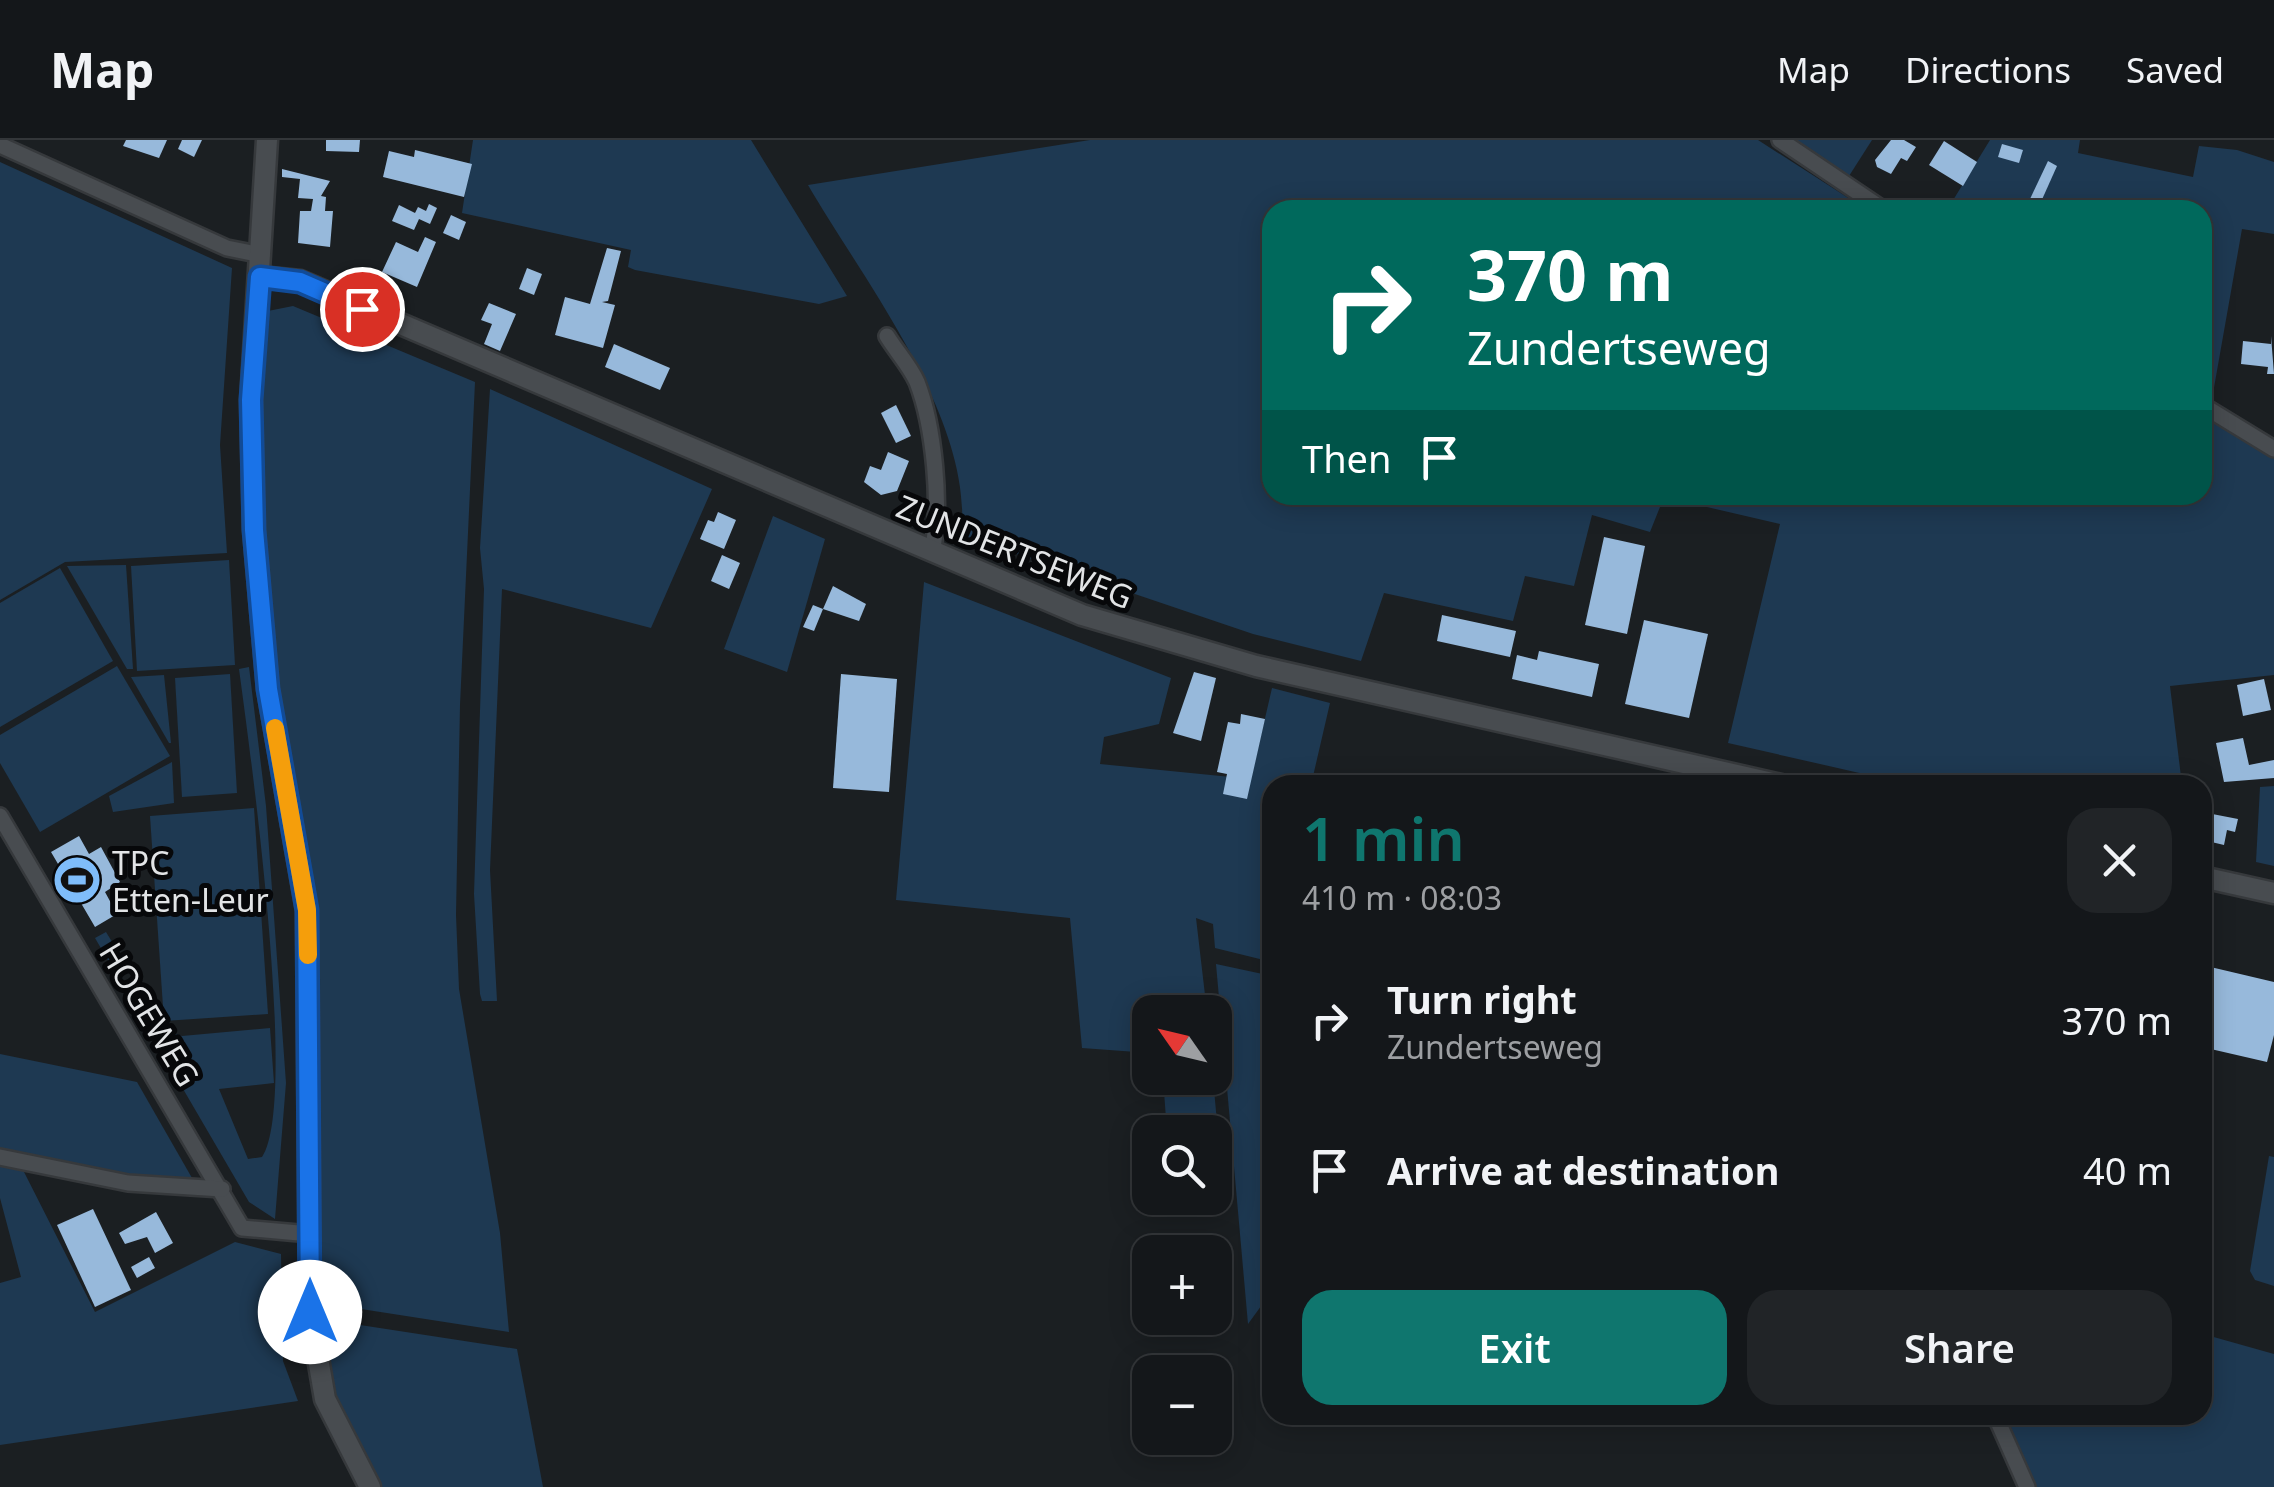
<!DOCTYPE html>
<html lang="en">
<head>
<meta charset="utf-8">
<style>
	:root { --surface:#14171a; --page:#212427; --text:#f1f3f6; --muted:#9d9fa2; --line:#333639; --accent:#0f766e }
	body { margin:0; font-family:"Noto Sans",sans-serif; background:var(--page); color:var(--text); height:100vh; display:flex; flex-direction:column; font-size:38px; white-space:nowrap }
	* { box-sizing:border-box; margin:0 }
	p { font-size:32px; color:var(--muted) }
	.icon { flex:none; width:55px; height:55px; fill:none; stroke:currentColor; stroke-width:2; stroke-linecap:round; stroke-linejoin:round }
	.map { position:relative; flex:1; overflow:hidden }
	.drawer { position:absolute; left:1262px; top:635px; width:950px; height:650px; display:flex; flex-direction:column; background:var(--surface); border-radius:30px; box-shadow:0 5px 25px #0003,0 0 0 2px var(--line) }
	.drawer>* { flex:none }
	.top-card { position:absolute; left:1262px; top:60px; width:950px; height:305px; border-radius:30px; box-shadow:0 5px 25px #0003,0 0 0 2px var(--line); background:#00695c; color:#fff; overflow:hidden }
	.needle { width:65px; rotate:304deg }
	.fabs { position:absolute; left:1132px; top:855px; display:grid; gap:20px }
	.fabs a { display:grid; place-items:center; width:100px; height:100px; border-radius:20px; background:var(--surface); box-shadow:0 5px 25px #0003,0 0 0 2px var(--line); font-size:50px }
	.pin { position:absolute; display:grid; place-items:center; width:85px; height:85px; color:#fff; margin:-42px; border:5px solid #fff; border-radius:50%; box-shadow:0 2px 10px #0007 }
	.me { position:absolute; width:110px; margin:-55px; rotate:0deg; stroke-linejoin:round; filter:drop-shadow(0 0 8px #0008) }
	.turn { display:flex; align-items:center; gap:35px; height:210px; padding:0 40px; font-size:45px }
	.turn .icon { width:130px; height:130px; stroke-width:2.5 }
	.turn b { display:block; font-size:70px; line-height:85px }
	.then { display:flex; align-items:center; height:95px; padding:0 40px; background:#0003; gap:20px; font-size:38px }
	.round { display:grid; place-items:center; flex:none; width:105px; height:105px; border-radius:30px; background:var(--page) }
	.overview { display:flex; align-items:center; justify-content:space-between; height:170px; padding:0 40px }
	h1 { font-size:60px; font-weight:600; line-height:75px; color:var(--accent) }
	.cta { display:flex; gap:20px; margin-top:auto; padding:20px 40px }
	.cta a { flex:1; height:115px; border-radius:30px; background:var(--accent); color:#fff; font-size:40px; font-weight:600; line-height:115px; text-align:center }
	.cta a+a { background:var(--page); color:var(--text) }
	ul { padding:0; list-style:none }
	li { display:flex; align-items:center; gap:30px; height:150px; padding:0 40px }
	li div { flex:1 }
	li b { display:block; font-size:38px }
	li em { font-style:normal }
	header { display:flex; align-items:center; gap:60px; box-sizing:border-box; height:140px; padding:0 50px; background:var(--surface); border-bottom:2px solid var(--line) }
	header strong { font-size:48px }
	nav { display:flex; gap:55px; margin-inline-start:auto; font-size:35px }
	.map>svg:first-child { display:block }
</style>
</head>
<body>
<header>
<strong>Map</strong>
<nav><a>Map</a><a>Directions</a><a>Saved</a></nav>
</header>
<div class="map">
<svg width="2274" height="1347" viewBox="0 0 2274 1347">
	<rect width="100%" height="100%" fill="#1b1f22"/>
	<g fill="#1e3952">
		<polygon points="473,0 751,0 847,156 819,164 635,130 628,127 631,110 462,73"/>
		<path d="M1090,0H1758L1867,70H1272V355H2202L2203,276L2274,319V535L2170,546L2182,645H1912L1728,603L1780,384L1664,357L1650,392L1592,375L1574,446L1525,436L1513,481L1384,453L1361,521L1253,494L961,395C975,281 863,140 808,45Z"/>
		<polygon points="1793,0 1872,0 1849,36"/>
		<polygon points="1990,0 2080,0 2078,13 2193,37 2199,6 2237,10 2274,22 2274,94 2242,89 2212,259 2203,253 2202,70 1947,70"/>
		<polygon points="0,22 232,128 220,305 227,413 65,422 0,460"/>
		<polygon points="293,166 475,242 460,565 456,775 459,849 500,1093 509,1192 316,1162 314,907 269,491 263,382 261,289 268,171"/>
		<polygon points="490,249 712,349 651,488 502,449 490,730 497,861 482,861 480,854 474,754 484,449 480,408"/>
		<polygon points="773,376 825,399 787,532 724,509"/>
		<polygon points="229,420 235,525 137,531 131,426"/>
		<polygon points="126,425 133,529 127,529 67,426"/>
		<polygon points="60,428 113,521 0,587 0,463"/>
		<polygon points="924,442 1171,538 1159,584 1104,597 1100,624 1251,639 1272,548 1330,563 1311,645 1272,645 1272,822 1215,808 1213,784 1196,778 1207,872 1150,872 1150,913 1082,908 1070,778 896,760"/>
		<polygon points="117,526 170,616 40,692 0,623 0,595"/>
		<path d="M249,527L266,666L286,943L275,1079L249,1062L95,798L106,792L125,823L117,829L141,871L154,868L161,889L182,896L270,888L274,943L219,949L248,1019L262,1017C299,962 250,610 239,529Z"/>
		<polygon points="230,534 237,653 182,657 175,538"/>
		<polygon points="164,535 171,603 169,603 131,537"/>
		<polygon points="172,622 174,663 113,672 109,656"/>
		<polygon points="2274,646 2274,726 2256,722 2260,647"/>
		<polygon points="254,668 268,874 164,881 150,676"/>
		<polygon points="1216,824 1272,836 1272,1151 1248,1184"/>
		<polygon points="0,914 137,942 192,1038 136,1037 0,1012"/>
		<polygon points="1163,938 1213,938 1220,1016 1215,1015 1215,992 1167,992"/>
		<polygon points="2269,1016 2274,1017 2274,1146 2255,1140 2250,1131"/>
		<polygon points="0,1026 23,1030 95,1172 235,1102 281,1114 283,1221 298,1261 0,1305 0,1143 21,1137 0,1058"/>
		<polygon points="321,1179 517,1209 543,1347 376,1347 333,1260"/>
		<polygon points="2203,1194 2274,1214 2274,1347 2035,1347 2006,1275 2202,1275"/>
	</g>
	<g fill="#97b9db">
		<polygon points="126,0 167,0 159,18 123,6"/>
		<polygon points="182,0 202,0 194,17 178,9"/>
		<polygon points="326,0 360,0 359,12 326,11"/>
		<polygon points="1891,0 1904,0 1916,7 1907,21 1901,18 1891,34 1877,27 1875,20"/>
		<polygon points="1944,1 1977,22 1963,46 1929,25"/>
		<polygon points="2002,4 2023,10 2019,23 1998,17"/>
		<polygon points="415,10 472,24 464,57 383,37 389,11 414,17"/>
		<polygon points="2048,21 2057,26 2040,64 2030,59"/>
		<polygon points="282,29 330,41 321,56 326,57 325,71 333,71 330,107 298,103 300,71 311,71 313,59 298,58 300,39 282,37"/>
		<polygon points="429,64 437,68 430,84 419,79 414,90 392,81 399,65 415,73 418,67 426,71"/>
		<polygon points="451,75 466,82 459,100 443,93"/>
		<polygon points="425,97 436,102 417,147 382,132 396,102 418,112"/>
		<polygon points="607,108 621,111 608,161 602,162 615,165 603,208 555,195 565,157 590,164"/>
		<polygon points="527,128 542,134 534,155 519,149"/>
		<polygon points="489,163 516,174 500,211 484,204 492,184 481,180"/>
		<polygon points="2271,196 2274,234 2267,234 2268,227 2241,224 2243,201 2271,204"/>
		<polygon points="614,204 670,228 660,250 605,227"/>
		<polygon points="896,265 911,296 896,303 881,273"/>
		<polygon points="888,312 909,321 897,351 881,355 864,342 870,326 881,330"/>
		<polygon points="718,372 736,380 724,409 700,399 708,380 714,382"/>
		<polygon points="1604,397 1645,406 1627,494 1585,485"/>
		<polygon points="722,415 740,423 729,449 711,441"/>
		<polygon points="833,446 866,464 859,481 823,469"/>
		<polygon points="813,465 823,469 814,491 803,487"/>
		<polygon points="1442,475 1516,491 1510,517 1437,501"/>
		<polygon points="1644,480 1708,494 1689,578 1625,564"/>
		<polygon points="1539,511 1599,524 1592,557 1512,539 1517,515 1537,520"/>
		<polygon points="1194,532 1216,538 1201,601 1173,593"/>
		<polygon points="841,534 897,539 889,652 833,648"/>
		<polygon points="2264,539 2271,570 2243,576 2237,545"/>
		<polygon points="1241,574 1265,579 1247,659 1223,654 1227,634 1217,632 1228,582 1240,584"/>
		<polygon points="2243,598 2249,625 2274,620 2274,638 2224,642 2216,603"/>
		<polygon points="1329,634 1347,640 1348,635 1384,645 1326,645"/>
		<polygon points="2202,672 2238,679 2235,692 2227,690 2224,705 2203,700"/>
		<polygon points="79,696 89,714 101,707 120,742 105,752 117,774 95,787 51,712"/>
		<polygon points="2202,825 2274,842 2274,895 2267,922 2202,907"/>
		<polygon points="93,1069 131,1150 95,1167 57,1085"/>
		<polygon points="156,1072 173,1103 155,1113 147,1097 125,1104 119,1093"/>
		<polygon points="149,1117 155,1128 137,1138 131,1127"/>
	</g>
	<g fill="none" stroke-linecap="round" stroke-linejoin="round">
		<g stroke="#36393c" stroke-width="20">
			<g id="minor">
				<polyline points="1780,0 1884,70"/>
				<polyline points="0,5 227,108 262,115"/>
				<path d="M887,196C896,211 910,226 917,242C934,286 942,366 932,412"/>
				<polyline points="2202,265 2274,309"/>
				<polyline points="0,676 242,1088 310,1094"/>
				<polyline points="0,1017 128,1043 222,1049"/>
				<polyline points="1995,1275 2027,1347"/>
			</g>
		</g>
		<g stroke="#36393c" stroke-width="25">
			<g id="tertiary">
				<polyline points="267,0 251,260 254,390 268,549 307,771 310,1172 325,1259 370,1347"/>
				<polyline points="260,137 300,141 1082,475 1256,526 1781,645"/>
				<polyline points="2202,737 2274,753"/>
			</g>
		</g>
		<use href="#minor" stroke="#484c50" stroke-width="15"/>
		<use href="#tertiary" stroke="#484c50" stroke-width="20"/>
	</g>
	<g fill="none" stroke-linecap="round" stroke-linejoin="round">
		<g stroke="#114b97" stroke-width="25">
			<polyline id="route" points="310,1172 307,770 268,549 254,390 251,260 260,137 300,142 362,169"/>
		</g>
		<use href="#route" stroke="#1a73e8" stroke-width="18"/>
		<polyline stroke="#f59e0b" stroke-width="18" points="275,588 307,770 308,815"/>
	</g>
	<defs>
		<g id="stadium-disc" transform="scale(2.5)"><circle r="9.5" fill="#7fbdfa" stroke="#07080a"/><path d="M0-5a6.5 5 0 1 0 0 10a6.5 5 0 1 0 0-10ZM-3.5-1.8h7v3.6h-7Z" fill="#111"/></g>
	</defs>
	<g fill-rule="evenodd">
		<use href="#stadium-disc" x="77" y="740"/>
	</g>
	<g text-anchor="middle" dominant-baseline="central" stroke-width="10" stroke-linejoin="round" paint-order="stroke">
		<g font-size="32" fill="#e2e4e6" stroke="#07080a">
			<text transform="translate(1015 411) rotate(22)">ZUNDERTSEWEG</text>
			<text transform="translate(150 874) rotate(59)">HOGEWEG</text>
		</g>
		<g font-size="32" fill="#e2e4e6" stroke="#07080a" text-anchor="start">
			<text x="112" y="722">TPC<tspan x="112" dy="37">Etten-Leur</tspan></text>
		</g>
	</g>
</svg>
<div class="fabs">
<a><svg class="needle" viewBox="-14 -14 28 28"><path d="M0-13l5 13h-10z" fill="#e53935"/><path d="M0 13l5-13h-10z" fill="#9d9fa2"/></svg></a>
<a><svg class="icon" aria-label="search" viewBox="0 0 24 24"><circle cx="10" cy="10" r="6"/><path d="M15 15l6 6"/></svg></a>
<a>+</a>
<a>−</a>
</div>
<div class="pin" style="left:362px;top:169px;background:#d93025"><svg class="icon" aria-label="arrive" viewBox="0 0 24 24"><path d="M6 21V4h12l-3 4 3 4H6"/></svg></div>
<svg class="me" style="left:310px;top:1172px" viewBox="-20 -20 40 40"><circle r="19" fill="#fff"/><path d="M0-13L10 11 0 6-10 11z" fill="#1a73e8"/></svg>
<div class="top-card">
<div class="turn"><svg class="icon" aria-label="right" viewBox="0 0 24 24"><path d="M7 20v-9h11M14 6l5 5-5 5"/></svg><div><b>370 m</b>Zundertseweg</div></div>
<div class="then">Then<svg class="icon" aria-label="arrive" viewBox="0 0 24 24"><path d="M6 21V4h12l-3 4 3 4H6"/></svg></div>
</div>
<section class="drawer">
<div class="overview"><div><h1>1 min</h1><p>410 m · 08:03</p></div><a class="round"><svg class="icon" aria-label="close" viewBox="0 0 24 24"><path d="M6 6l12 12M18 6L6 18"/></svg></a></div>
<ul>
<li><svg class="icon" aria-label="right" viewBox="0 0 24 24"><path d="M7 20v-9h11M14 6l5 5-5 5"/></svg><div><b>Turn right</b><p>Zundertseweg</p></div><em>370 m</em></li>
<li><svg class="icon" aria-label="arrive" viewBox="0 0 24 24"><path d="M6 21V4h12l-3 4 3 4H6"/></svg><div><b>Arrive at destination</b></div><em>40 m</em></li>
</ul>
<div class="cta"><a>Exit</a><a>Share</a></div>
</section>
</div>
</body>
</html>
